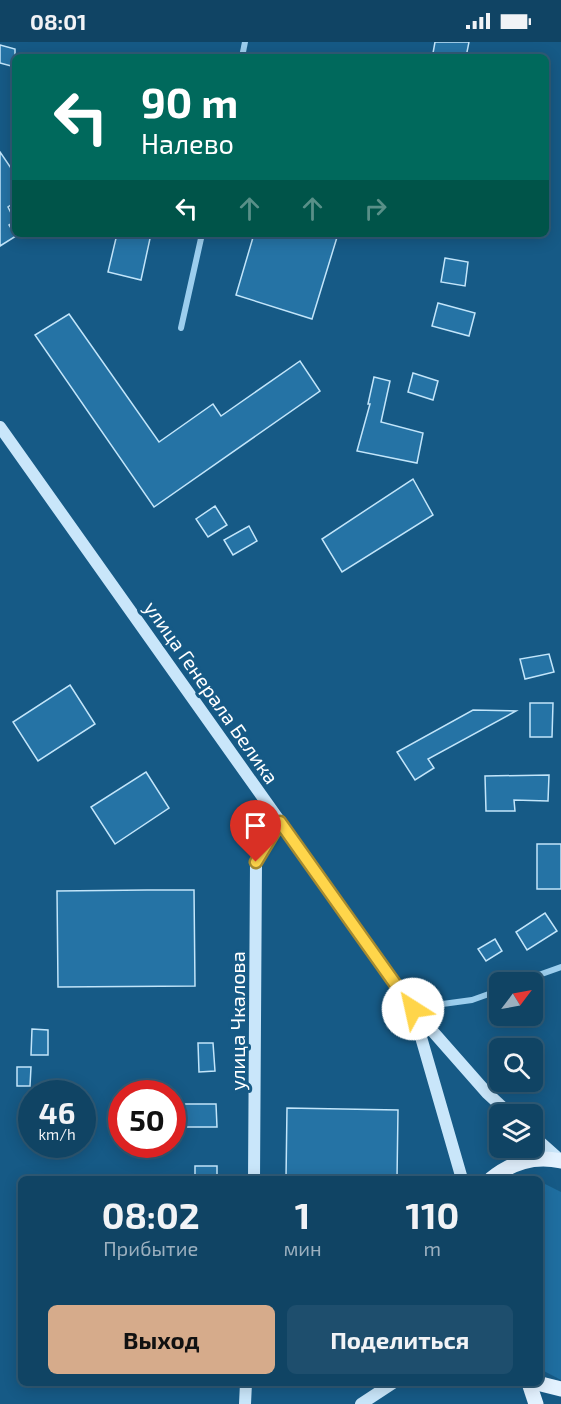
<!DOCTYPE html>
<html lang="ru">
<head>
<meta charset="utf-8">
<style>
	:root { --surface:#104464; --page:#1e4e6d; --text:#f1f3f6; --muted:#9cb0bf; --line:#305c78; --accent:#d6ab8b }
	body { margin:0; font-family:"Exo 2",sans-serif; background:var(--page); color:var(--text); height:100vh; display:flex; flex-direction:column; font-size:22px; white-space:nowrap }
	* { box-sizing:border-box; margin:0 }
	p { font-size:20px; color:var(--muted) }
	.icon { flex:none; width:33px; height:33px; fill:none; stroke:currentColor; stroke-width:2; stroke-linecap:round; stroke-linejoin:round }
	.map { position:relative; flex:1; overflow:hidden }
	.details { position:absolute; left:18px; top:1134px; width:525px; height:210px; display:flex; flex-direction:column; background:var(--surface); border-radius:9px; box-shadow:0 3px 15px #0003,0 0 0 2px var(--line) }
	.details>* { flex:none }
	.guide { position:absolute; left:12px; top:12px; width:537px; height:183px; border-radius:9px; box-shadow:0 3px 15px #0003,0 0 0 2px var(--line); background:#00695c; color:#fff; overflow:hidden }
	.needle { width:39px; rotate:58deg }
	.fabs { position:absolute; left:489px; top:930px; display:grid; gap:12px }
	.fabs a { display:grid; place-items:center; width:54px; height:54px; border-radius:9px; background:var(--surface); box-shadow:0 3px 15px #0003,0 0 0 2px var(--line); font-size:30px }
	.speed { position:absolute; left:18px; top:1038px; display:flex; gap:12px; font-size:30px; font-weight:700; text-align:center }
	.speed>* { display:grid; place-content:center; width:78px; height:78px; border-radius:50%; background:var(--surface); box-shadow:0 3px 15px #0003,0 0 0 2px var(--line); line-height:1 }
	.speed small { font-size:15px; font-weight:400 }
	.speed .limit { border:9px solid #d22; background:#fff; color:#111 }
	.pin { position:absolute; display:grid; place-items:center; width:51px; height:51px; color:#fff; margin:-62px -26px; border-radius:50% 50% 50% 0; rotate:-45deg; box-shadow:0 0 6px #0007 }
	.pin .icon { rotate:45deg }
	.me { position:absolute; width:66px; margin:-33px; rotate:325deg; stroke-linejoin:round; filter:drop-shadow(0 0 4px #0008) }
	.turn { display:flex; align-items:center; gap:21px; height:126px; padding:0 30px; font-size:27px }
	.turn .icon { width:78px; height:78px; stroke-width:2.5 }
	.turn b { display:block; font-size:42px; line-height:51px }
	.lanes { display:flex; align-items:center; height:57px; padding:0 30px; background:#0003; justify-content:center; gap:30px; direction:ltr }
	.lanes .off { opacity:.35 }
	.eta { display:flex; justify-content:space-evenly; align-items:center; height:102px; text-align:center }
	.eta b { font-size:36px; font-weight:700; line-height:42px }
	.action { display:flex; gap:12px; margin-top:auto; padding:12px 30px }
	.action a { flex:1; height:69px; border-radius:9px; background:var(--accent); color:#111; font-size:24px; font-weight:700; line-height:69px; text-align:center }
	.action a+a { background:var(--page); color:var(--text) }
	.status { display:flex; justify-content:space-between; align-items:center; height:42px; padding:0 30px; background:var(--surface); direction:ltr }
	.status svg { height:16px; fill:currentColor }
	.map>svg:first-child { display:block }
</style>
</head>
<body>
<div class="status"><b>08:01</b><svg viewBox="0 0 49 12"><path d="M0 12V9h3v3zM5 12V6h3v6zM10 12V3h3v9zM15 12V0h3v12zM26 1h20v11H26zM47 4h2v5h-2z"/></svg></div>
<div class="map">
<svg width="561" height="1362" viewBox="0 0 561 1362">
	<rect width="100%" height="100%" fill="#165a86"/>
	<polygon fill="#1f6ea0" points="545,1142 561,1150 561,1338 540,1327 540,1144"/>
	<g fill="#2573a5" stroke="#c2e5fa" stroke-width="1.5">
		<polygon points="435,0 469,0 466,15 433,11"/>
		<polygon points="0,3 15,7 15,25 0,21"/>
		<polygon points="0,110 15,132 15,160 8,165 15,179 9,183 16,194 0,204"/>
		<polygon points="117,192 151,192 141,238 108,230"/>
		<polygon points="254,192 338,192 312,277 236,253"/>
		<polygon points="445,216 468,220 465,244 441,240"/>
		<polygon points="438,261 475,271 469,294 432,284"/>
		<polygon points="69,272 159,400 213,362 221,374 300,319 320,349 154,465 35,293"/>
		<polygon points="413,331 438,339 433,358 408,350"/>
		<polygon points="374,335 390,339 381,380 423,391 417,421 357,409 370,362 368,362"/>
		<polygon points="413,437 433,473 342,530 322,497"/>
		<polygon points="215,464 227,483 208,495 196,477"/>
		<polygon points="249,484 257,499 233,513 224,498"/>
		<polygon points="549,612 554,630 525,637 520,617"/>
		<polygon points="70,643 95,682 38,719 13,680"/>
		<polygon points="530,661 553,661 552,695 530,695"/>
		<polygon points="473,668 516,669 428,717 434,726 415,738 397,710"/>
		<polygon points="146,730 169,766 115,802 91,765"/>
		<polygon points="549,733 548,759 514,758 515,769 486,769 485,734"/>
		<rect x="537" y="802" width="24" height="45"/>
		<polygon points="147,848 194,848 195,944 58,945 57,849"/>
		<polygon points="545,871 557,889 527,908 516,890"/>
		<polygon points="495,897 502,909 486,919 478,907"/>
		<polygon points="32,987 48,988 48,1013 31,1013"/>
		<polygon points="198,1001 213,1001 215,1029 199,1030"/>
		<polygon points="17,1025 31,1025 30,1044 17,1044"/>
		<polygon points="184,1062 216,1062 217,1085 184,1085"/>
		<polygon points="287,1066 398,1068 397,1137 286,1137"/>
		<rect x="195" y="1124" width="22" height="13"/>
	</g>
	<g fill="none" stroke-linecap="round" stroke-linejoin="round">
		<g stroke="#9cceee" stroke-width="6">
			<polyline points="242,15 245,0"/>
			<polyline points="181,286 202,192"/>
			<polyline points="519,940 561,925"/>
			<polyline points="413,966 472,958 500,948"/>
		</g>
		<g stroke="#c9e6fa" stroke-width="12">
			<polyline points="0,385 413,967 487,1051 510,1072"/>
			<polyline points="414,971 462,1137"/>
			<polyline points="532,1093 560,1118"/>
			<polyline points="254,1137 256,820 280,780"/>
			<polyline points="245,1362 246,1341"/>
			<polyline points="361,1362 393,1341"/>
		</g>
		<g stroke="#e3f2ff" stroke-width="15">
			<path d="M491,1137C512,1120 535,1113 561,1119"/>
			<polyline points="529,1341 536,1362"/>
			<polyline points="537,1341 561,1347"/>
		</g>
	</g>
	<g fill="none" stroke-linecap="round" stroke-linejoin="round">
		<g stroke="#a68a30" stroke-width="15">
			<polyline id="route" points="256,820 280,780 413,967"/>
		</g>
		<use href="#route" stroke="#ffd54a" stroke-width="10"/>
	</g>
	<g text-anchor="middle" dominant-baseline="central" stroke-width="6" stroke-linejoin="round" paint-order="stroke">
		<g font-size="20" fill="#fff" stroke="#165a86">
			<text transform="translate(212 650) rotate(55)">улица Генерала Белика</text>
			<text transform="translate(237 979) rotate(-90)">улица Чкалова</text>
		</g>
	</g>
</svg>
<div class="fabs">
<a><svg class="needle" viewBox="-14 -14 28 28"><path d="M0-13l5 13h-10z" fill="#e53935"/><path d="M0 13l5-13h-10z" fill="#9cb0bf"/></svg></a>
<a><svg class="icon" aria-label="search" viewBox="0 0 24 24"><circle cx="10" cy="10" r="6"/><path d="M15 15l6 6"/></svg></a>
<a><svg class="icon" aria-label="layers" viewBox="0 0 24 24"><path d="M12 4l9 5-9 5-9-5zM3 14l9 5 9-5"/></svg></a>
</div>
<div class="speed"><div>46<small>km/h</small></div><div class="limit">50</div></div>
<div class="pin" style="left:256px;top:820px;background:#d93025"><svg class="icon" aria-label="arrive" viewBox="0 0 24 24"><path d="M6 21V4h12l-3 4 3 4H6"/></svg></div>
<svg class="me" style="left:413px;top:967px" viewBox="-20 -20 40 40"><circle r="19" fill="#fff"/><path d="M0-13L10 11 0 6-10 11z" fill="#ffd54a"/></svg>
<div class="guide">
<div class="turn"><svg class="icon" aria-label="left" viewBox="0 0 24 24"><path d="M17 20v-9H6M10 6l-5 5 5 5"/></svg><div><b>90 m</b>Налево</div></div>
<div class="lanes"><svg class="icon" aria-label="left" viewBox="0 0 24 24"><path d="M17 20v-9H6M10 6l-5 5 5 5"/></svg><svg class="icon off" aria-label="ahead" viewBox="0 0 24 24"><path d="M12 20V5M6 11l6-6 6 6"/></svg><svg class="icon off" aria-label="ahead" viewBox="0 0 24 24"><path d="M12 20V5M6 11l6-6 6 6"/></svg><svg class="icon off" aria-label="right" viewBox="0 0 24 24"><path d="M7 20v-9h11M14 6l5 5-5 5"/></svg></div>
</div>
<section class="details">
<div class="eta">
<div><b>08:02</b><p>Прибытие</p></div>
<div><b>1</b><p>мин</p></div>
<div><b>110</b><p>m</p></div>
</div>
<div class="action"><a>Выход</a><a>Поделиться</a></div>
</section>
</div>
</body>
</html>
